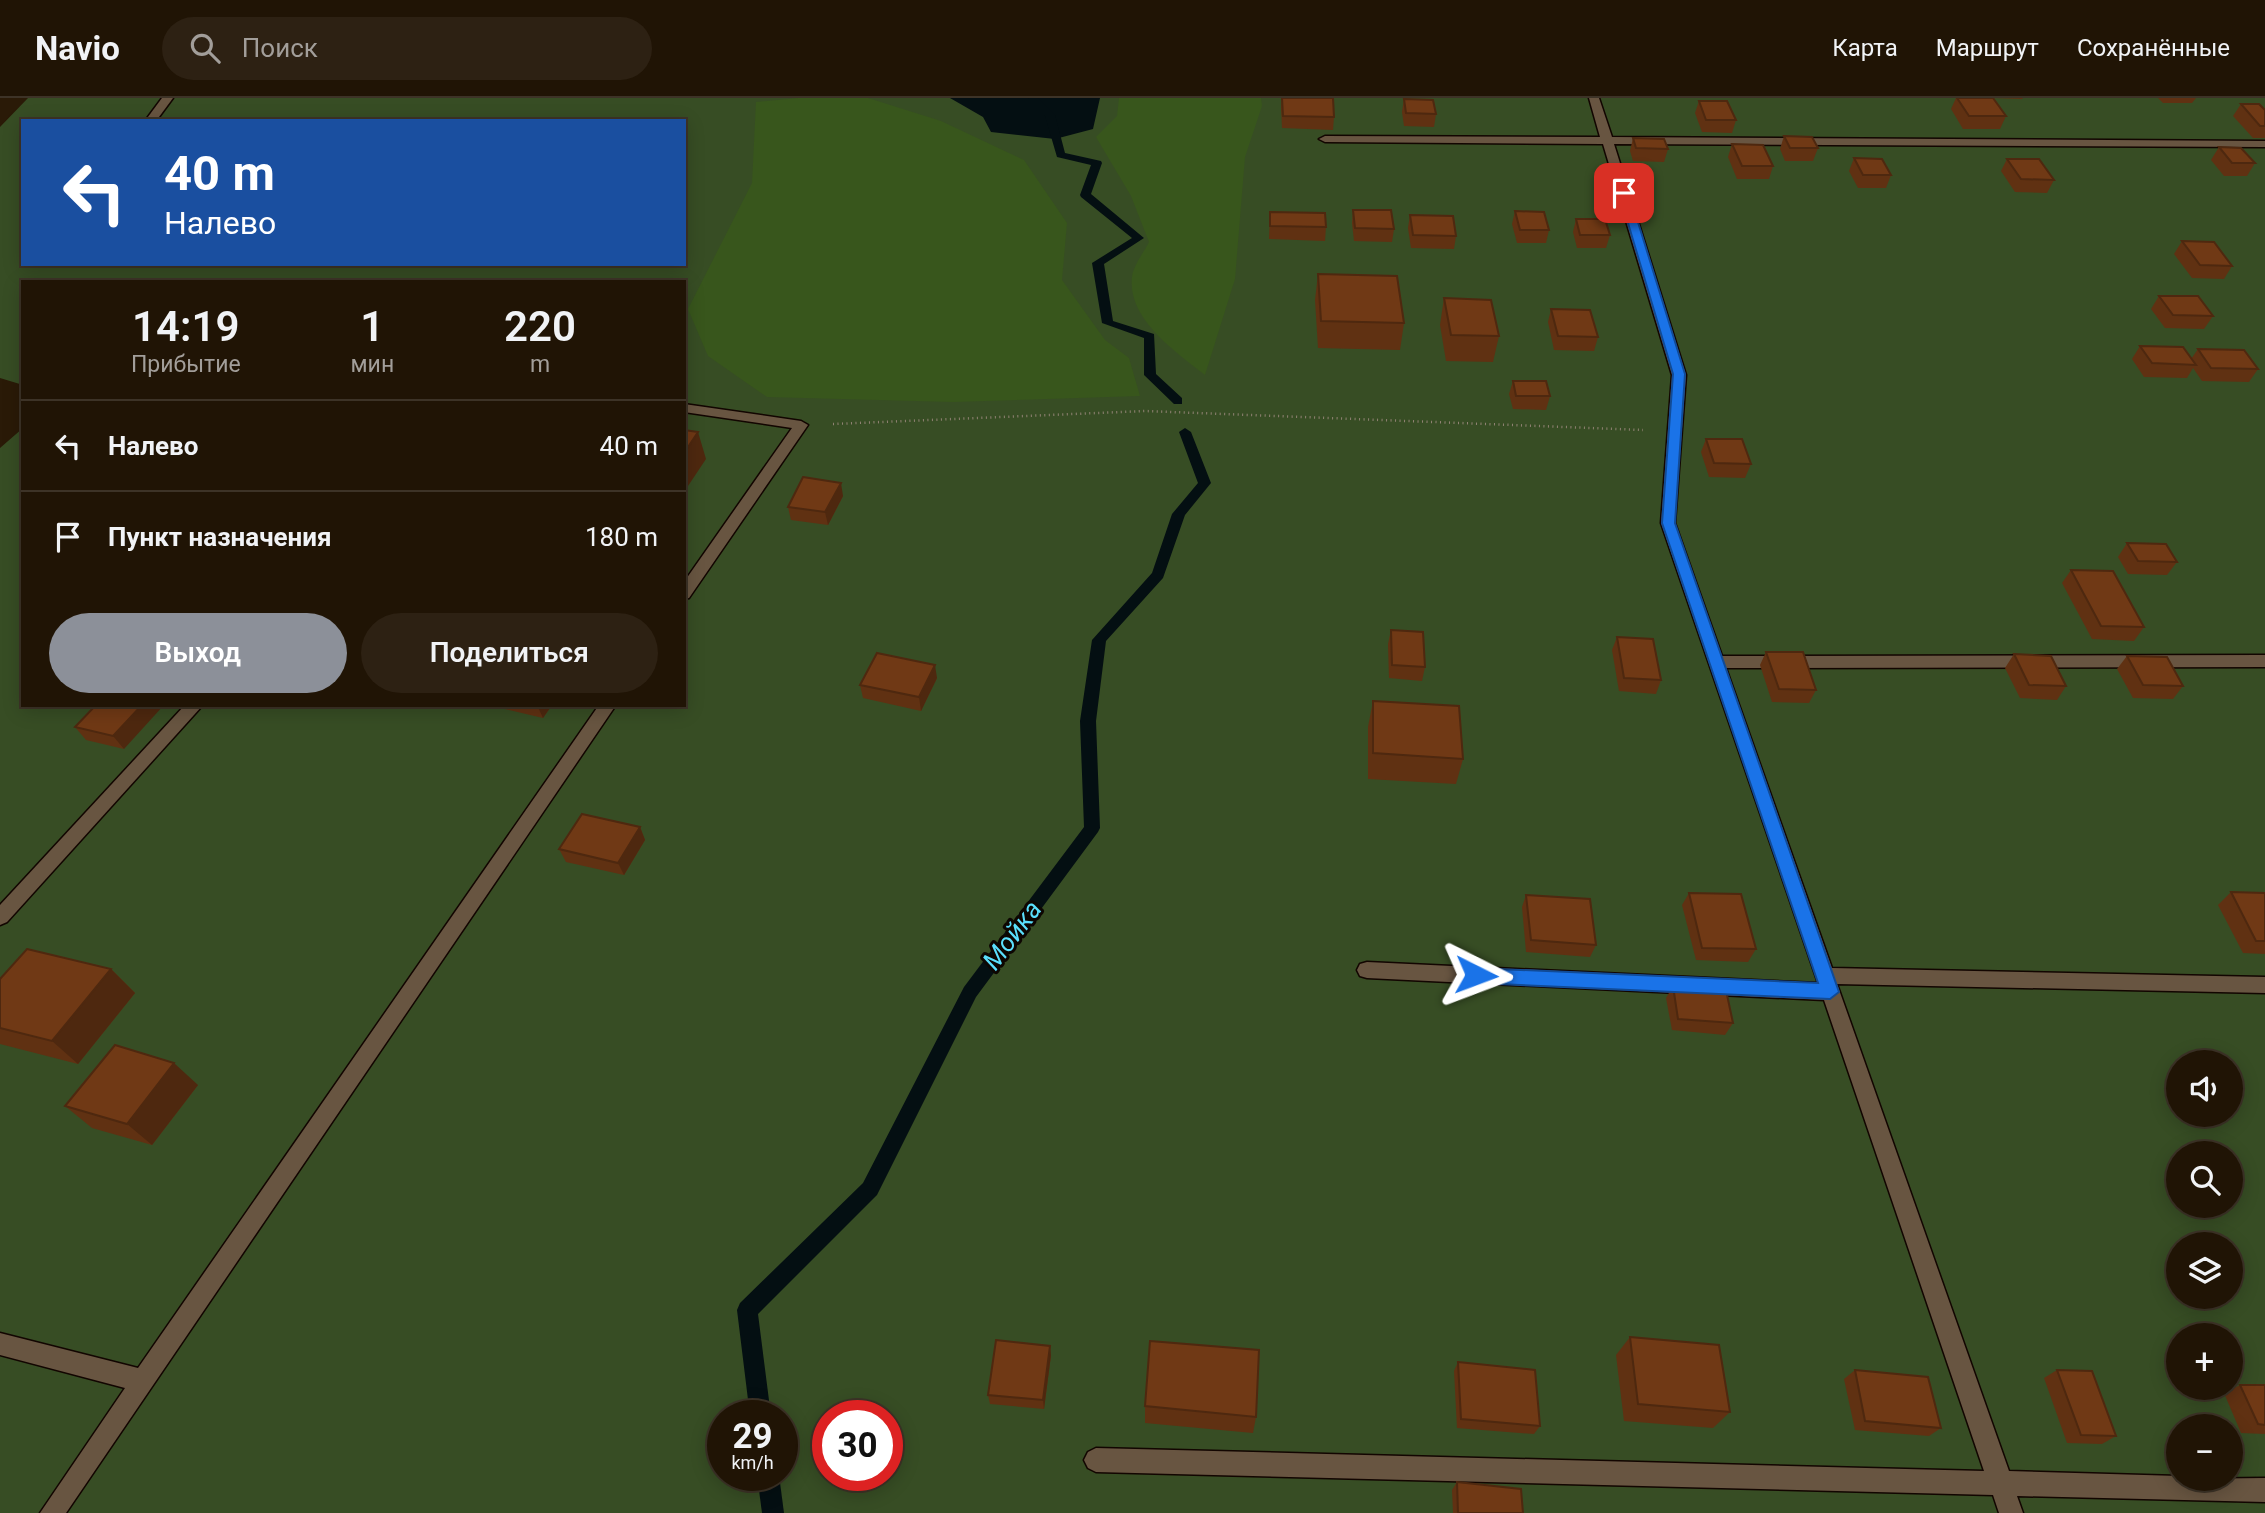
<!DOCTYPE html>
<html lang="ru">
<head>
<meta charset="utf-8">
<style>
	:root { --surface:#201405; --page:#2d2113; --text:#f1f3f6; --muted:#a29e9a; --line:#3d3327; --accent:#8c9099 }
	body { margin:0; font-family:Roboto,sans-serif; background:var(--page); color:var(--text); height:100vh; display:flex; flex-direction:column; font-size:26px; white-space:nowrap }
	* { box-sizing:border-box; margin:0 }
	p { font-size:23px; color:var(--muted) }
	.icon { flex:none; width:38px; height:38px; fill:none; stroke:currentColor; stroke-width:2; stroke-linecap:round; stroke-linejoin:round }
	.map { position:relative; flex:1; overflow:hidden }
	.drawer { position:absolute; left:21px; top:182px; width:665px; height:427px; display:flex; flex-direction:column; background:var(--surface); border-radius:0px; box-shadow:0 4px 18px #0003,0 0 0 2px var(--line) }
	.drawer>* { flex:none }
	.banner { position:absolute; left:21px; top:21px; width:665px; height:147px; border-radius:0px; box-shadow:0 4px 18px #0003,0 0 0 2px var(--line); background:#1a4fa0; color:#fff; overflow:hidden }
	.buttons { position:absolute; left:2166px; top:952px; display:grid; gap:14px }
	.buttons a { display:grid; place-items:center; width:77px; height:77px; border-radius:50%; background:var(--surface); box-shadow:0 4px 18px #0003,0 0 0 2px var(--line); font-size:35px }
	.speed { position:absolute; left:707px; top:1302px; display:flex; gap:14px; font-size:35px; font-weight:700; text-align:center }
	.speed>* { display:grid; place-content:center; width:91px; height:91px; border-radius:50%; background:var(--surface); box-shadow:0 4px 18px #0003,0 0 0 2px var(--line); line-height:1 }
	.speed small { font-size:18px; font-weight:400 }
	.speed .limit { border:10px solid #d22; background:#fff; color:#111 }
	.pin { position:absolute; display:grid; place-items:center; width:60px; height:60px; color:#fff; margin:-30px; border-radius:14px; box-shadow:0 4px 10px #0006 }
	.me { position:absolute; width:77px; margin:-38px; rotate:93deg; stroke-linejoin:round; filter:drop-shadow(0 0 5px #0008) }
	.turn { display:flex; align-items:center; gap:24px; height:147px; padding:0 28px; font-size:32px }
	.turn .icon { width:91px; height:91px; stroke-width:2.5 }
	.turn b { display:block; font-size:49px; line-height:60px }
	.eta { display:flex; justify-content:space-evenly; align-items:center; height:119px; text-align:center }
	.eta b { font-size:42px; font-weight:600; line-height:49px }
	.action { display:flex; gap:14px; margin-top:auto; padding:14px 28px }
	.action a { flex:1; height:80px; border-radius:42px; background:var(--accent); color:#fff; font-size:28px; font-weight:600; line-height:80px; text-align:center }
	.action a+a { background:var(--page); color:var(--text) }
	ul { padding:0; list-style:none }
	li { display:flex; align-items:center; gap:21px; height:91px; padding:0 28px; border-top:2px solid var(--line) }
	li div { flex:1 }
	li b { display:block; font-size:26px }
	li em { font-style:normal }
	header { display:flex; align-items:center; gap:42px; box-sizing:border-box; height:98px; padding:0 35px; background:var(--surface); border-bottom:2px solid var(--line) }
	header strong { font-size:33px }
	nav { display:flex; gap:38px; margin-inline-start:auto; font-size:24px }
	.search { width:490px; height:63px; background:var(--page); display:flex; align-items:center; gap:18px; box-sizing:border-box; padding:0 24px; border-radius:38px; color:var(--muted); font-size:26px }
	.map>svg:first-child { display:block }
</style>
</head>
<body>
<header>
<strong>Navio</strong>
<div class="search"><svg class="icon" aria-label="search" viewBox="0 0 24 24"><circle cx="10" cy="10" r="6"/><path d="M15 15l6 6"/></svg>Поиск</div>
<nav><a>Карта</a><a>Маршрут</a><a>Сохранённые</a></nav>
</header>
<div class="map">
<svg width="2265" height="1415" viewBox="0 0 2265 1415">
	<rect width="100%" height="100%" fill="#2a1a07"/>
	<path fill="#374d24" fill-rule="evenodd" d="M28,0H2265V1415H0V350L23,330V607H684V184H23V287L0,280V29ZM23,23H684V166H23ZM2179,964H2231V1017H2179ZM2179,1055H2231V1108H2179ZM2179,1146H2231V1199H2179ZM2179,1237H2231V1290H2179ZM723,1318H782V1377H723ZM828,1318H887V1377H828ZM2179,1328H2231V1381H2179Z"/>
	<g fill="#38561c">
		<polygon points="798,0 868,0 941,23 1024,62 1067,125 1062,182 1105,242 1129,260 1140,298 953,304 767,299 708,258 688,211 752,85 756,4"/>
		<path d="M1119,0H1261L1262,8L1245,59L1235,181L1205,277C1176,254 1127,221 1132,179C1133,168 1144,154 1149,144L1131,98L1096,39L1117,18Z"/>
	</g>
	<polygon fill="#040f12" points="950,0 1100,0 1093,31 1055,41 991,34 983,19"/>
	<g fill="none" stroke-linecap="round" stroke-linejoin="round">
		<g fill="#040f12" fill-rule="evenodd">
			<polygon points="1028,0 1038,0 1055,17 1065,55 1101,63 1102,65 1091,96 1144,140 1104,166 1113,223 1154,236 1156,276 1182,300 1182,306 1174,306 1144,277 1144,240 1102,225 1092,165 1132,140 1081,99 1080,97 1091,67 1057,59 1045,18"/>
			<polygon points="1185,330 1191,334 1211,385 1185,417 1163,480 1106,543 1096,623 1100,730 1098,734 976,899 877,1097 758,1216 771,1318 750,1318 737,1212 740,1205 863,1085 964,889 1084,729 1080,623 1092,542 1152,475 1172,416 1198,385 1179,334"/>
			<polygon points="757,1377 779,1377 784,1415 762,1415"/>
		</g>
		<g stroke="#120500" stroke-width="3">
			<g id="service">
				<polygon points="684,306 801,323 808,327 689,500 684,501 684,484 792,330 684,314"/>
				<polygon points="185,607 203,607 7,824 0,827 0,807"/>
				<polygon points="599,607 616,607 66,1415 40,1415 125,1290 0,1257 0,1235 138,1270"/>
			</g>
		</g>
		<g stroke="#120500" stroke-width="3">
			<g id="minor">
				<polygon points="162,0 173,0 156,23 145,23"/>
				<polygon points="1589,0 1599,0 1612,39 2265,43 2265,49 1614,46 1686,277 1675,425 1722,558 2265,557 2265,569 1726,570 1832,870 2265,879 2265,895 1837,886 2009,1373 2179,1378 2179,1381 2265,1380 2265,1404 2017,1398 2023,1415 1999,1415 1993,1397 1096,1374 1088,1370 1084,1362 1088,1354 1096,1350 1984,1373 1824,902 1367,880 1360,878 1357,872 1360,866 1367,864 1818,885 1661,425 1672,277 1603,46 1325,44 1319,41 1325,38 1600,39"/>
			</g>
		</g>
		<polyline stroke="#918374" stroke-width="2.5" stroke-dasharray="1 3.5" stroke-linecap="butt" points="833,326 1145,313 1643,332"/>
		<use href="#service" fill="#685541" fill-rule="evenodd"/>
		<use href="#minor" fill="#685541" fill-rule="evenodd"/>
	</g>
	<g fill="#603112">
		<polygon points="1282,0 1334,19 1333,32 1282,30 1281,9"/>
		<polygon points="1956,0 2023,0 2022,1 1993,0 2006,18 2000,31 1963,31 1951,11"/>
		<polygon points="2158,0 2196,0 2192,5 2163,5"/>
		<polygon points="1404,1 1436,16 1434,29 1404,28 1402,14"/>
		<polygon points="1699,3 1736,22 1732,35 1702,34 1695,15"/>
		<polygon points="2241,6 2265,12 2265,40 2253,40 2233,18"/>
		<polygon points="1784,38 1818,50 1813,63 1785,63 1780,51"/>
		<polygon points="1633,40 1668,51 1664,64 1633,63 1630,53"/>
		<polygon points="1732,46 1773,68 1769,81 1737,81 1728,59"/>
		<polygon points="2219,49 2255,65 2247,78 2224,78 2211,62"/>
		<polygon points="1854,60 1891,77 1886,90 1858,90 1849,73"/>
		<polygon points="2007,61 2054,82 2047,95 2015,94 2001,73"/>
		<polygon points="1353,112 1394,131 1392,144 1354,143 1352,125"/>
		<polygon points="1515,113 1549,132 1546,145 1517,145 1512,126"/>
		<polygon points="1270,114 1326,129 1325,143 1269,141"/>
		<polygon points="1410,117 1456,138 1454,151 1411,150 1408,130"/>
		<polygon points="1576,121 1610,137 1606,150 1577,150 1573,134"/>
		<polygon points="2182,143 2232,168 2224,181 2192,180 2174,156"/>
		<polygon points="1318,176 1404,225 1400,252 1318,250 1315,202"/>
		<polygon points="2159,198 2213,218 2204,231 2165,230 2151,211"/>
		<polygon points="1444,200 1499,238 1493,264 1446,263 1440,227"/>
		<polygon points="1551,211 1598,239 1594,253 1554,252 1548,224"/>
		<polygon points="2140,248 2191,261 2198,251 2258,271 2249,284 2202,283 2193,270 2187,280 2144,279 2132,261"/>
		<polygon points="1513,283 1550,298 1546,312 1513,311 1509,296"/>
		<polygon points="1706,341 1751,366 1745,380 1709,379 1701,354"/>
		<polygon points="843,398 828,427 791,422 788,409"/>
		<polygon points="2127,445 2177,464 2167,477 2128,476 2118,459"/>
		<polygon points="2071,472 2144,529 2134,543 2092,541 2062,485"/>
		<polygon points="1391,532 1425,569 1422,583 1389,580 1388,546"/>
		<polygon points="1617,539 1661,582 1656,596 1619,593 1612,552"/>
		<polygon points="1766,554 1816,592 1809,605 1772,604 1760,567"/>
		<polygon points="2014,556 2066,588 2057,602 2020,600 2005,570"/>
		<polygon points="2127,558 2183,588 2173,601 2133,600 2117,571"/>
		<polygon points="937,580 921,613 863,600 860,587"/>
		<polygon points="1373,603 1463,661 1456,686 1368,681 1368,629"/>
		<polygon points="96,607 124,651 86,642 75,629"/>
		<polygon points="488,607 552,607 543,620"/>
		<polygon points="640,729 645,742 624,777 566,764 559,751"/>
		<polygon points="2231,794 2265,795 2265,856 2243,855 2218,807"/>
		<polygon points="1689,795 1756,851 1748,864 1696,862 1682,807"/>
		<polygon points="1526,797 1596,847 1590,859 1526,854 1522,809"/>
		<polygon points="111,871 135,895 78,966 0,946 0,881"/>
		<polygon points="1673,888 1733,925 1725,937 1672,932 1666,900"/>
		<polygon points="198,987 152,1047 92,1030 65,1008"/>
		<polygon points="1630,1239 1730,1314 1713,1330 1624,1323 1616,1257"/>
		<polygon points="1051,1257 1044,1311 990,1306 988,1297"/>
		<polygon points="1458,1264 1540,1328 1534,1336 1457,1330 1454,1273"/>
		<polygon points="1855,1272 1941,1330 1929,1338 1855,1332 1844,1281"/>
		<polygon points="2057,1272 2116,1338 2102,1346 2067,1345 2044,1280"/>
		<polygon points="2240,1287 2265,1287 2265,1336 2241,1335 2224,1295"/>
		<polygon points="1145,1308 1256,1319 1253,1335 1145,1325"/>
		<polygon points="1457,1384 1523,1415 1453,1415 1452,1392"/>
	</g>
	<g fill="#4e280f">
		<polygon points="698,334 706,361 684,394 684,355"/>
		<polygon points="841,385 843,398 828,427 825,414"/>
		<polygon points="935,567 937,580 921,613 919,599"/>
		<polygon points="142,607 164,607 124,651 113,638"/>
		<polygon points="537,607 552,607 543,620"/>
		<polygon points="640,729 645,742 624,777 618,765"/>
		<polygon points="111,871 135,895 78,966 52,943"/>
		<polygon points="174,965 198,987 152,1047 127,1026"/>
		<polygon points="1050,1248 1051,1257 1044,1311 1043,1302"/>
	</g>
	<g fill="#703915" stroke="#4e280f" stroke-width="2">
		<polygon points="1282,0 1333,0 1334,19 1283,18"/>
		<polygon points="1957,0 1993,0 2006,18 1969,18"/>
		<polygon points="1404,1 1433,2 1436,16 1406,15"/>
		<polygon points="1699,3 1727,3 1736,22 1706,22"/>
		<polygon points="2241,6 2259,6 2265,12 2265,28 2260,28"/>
		<polygon points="1784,38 1812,39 1818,50 1790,50"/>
		<polygon points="1633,40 1664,41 1668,51 1636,50"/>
		<polygon points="1732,46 1763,47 1773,68 1742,68"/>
		<polygon points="2219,49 2241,50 2255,65 2232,65"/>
		<polygon points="1854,60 1882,61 1891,77 1863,77"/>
		<polygon points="2007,61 2039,61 2054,82 2021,81"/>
		<polygon points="1353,112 1391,112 1394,131 1355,130"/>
		<polygon points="1515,113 1544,114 1549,132 1520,132"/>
		<polygon points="1270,114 1325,115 1326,129 1270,128"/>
		<polygon points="1410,117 1453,118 1456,138 1413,137"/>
		<polygon points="1576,121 1605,121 1610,137 1580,137"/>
		<polygon points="2182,143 2214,144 2232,168 2200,167"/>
		<polygon points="1318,176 1397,178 1404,225 1321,223"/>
		<polygon points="2159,198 2198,198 2213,218 2173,217"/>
		<polygon points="1444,200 1491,202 1499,238 1451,237"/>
		<polygon points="1551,211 1590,212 1598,239 1558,238"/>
		<polygon points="2140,248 2183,249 2196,267 2152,265"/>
		<polygon points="2198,251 2244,252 2258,271 2211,270"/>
		<polygon points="1513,283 1546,283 1550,298 1516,298"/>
		<polygon points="684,332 698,334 684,355"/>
		<polygon points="1706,341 1742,341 1751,366 1714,365"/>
		<polygon points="803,379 841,385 825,414 788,409"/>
		<polygon points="2127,445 2166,446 2177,464 2138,463"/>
		<polygon points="2071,472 2113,473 2144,529 2101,528"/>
		<polygon points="1391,532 1423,534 1425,569 1392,567"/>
		<polygon points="1617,539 1653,541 1661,582 1624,580"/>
		<polygon points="1766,554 1803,554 1816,592 1779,591"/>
		<polygon points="877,555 935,567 919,599 860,587"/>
		<polygon points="2014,556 2051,558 2066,588 2029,587"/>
		<polygon points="2127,558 2167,559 2183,588 2143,587"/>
		<polygon points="1373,603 1459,608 1463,661 1373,655"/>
		<polygon points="96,607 142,607 113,638 75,629"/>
		<polygon points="582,716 640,729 618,765 559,751"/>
		<polygon points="2231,794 2265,795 2265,843 2256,843"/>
		<polygon points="1689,795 1741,796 1756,851 1702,850"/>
		<polygon points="1526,797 1590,801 1596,847 1531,842"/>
		<polygon points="27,851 111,871 52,943 0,930 0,881"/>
		<polygon points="1673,888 1726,892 1733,925 1678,921"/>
		<polygon points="115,947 174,965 127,1026 65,1008"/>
		<polygon points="1630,1239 1719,1247 1730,1314 1638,1306"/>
		<polygon points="996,1242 1050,1248 1043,1302 988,1297"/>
		<polygon points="1150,1243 1259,1252 1256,1319 1145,1308"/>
		<polygon points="1458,1264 1535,1272 1540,1328 1461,1321"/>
		<polygon points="1855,1272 1928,1279 1941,1330 1865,1323"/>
		<polygon points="2057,1272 2092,1273 2116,1338 2081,1337"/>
		<polygon points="2240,1287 2265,1287 2265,1327 2258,1326"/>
		<polygon points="1457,1384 1521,1391 1523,1415 1458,1415"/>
	</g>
	<polygon fill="#1a73e8" stroke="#114b97" stroke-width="2" points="1624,92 1629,95 1685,276 1675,425 1839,894 1830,901 1476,885 1467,877 1476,870 1818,885 1662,425 1673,276 1619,95"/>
	<g text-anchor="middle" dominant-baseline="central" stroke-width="6" stroke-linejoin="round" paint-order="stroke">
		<g font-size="26" font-style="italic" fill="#5adffd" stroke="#0d0602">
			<text transform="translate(1012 837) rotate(-53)">Мойка</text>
		</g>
	</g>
</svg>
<div class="buttons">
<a><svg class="icon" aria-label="sound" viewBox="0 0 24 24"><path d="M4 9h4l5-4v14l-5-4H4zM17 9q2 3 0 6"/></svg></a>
<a><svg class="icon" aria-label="search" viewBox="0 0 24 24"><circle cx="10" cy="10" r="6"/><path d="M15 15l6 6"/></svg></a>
<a><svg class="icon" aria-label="layers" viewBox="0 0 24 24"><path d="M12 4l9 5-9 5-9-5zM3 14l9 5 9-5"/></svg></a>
<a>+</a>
<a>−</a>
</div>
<div class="speed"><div>29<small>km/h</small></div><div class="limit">30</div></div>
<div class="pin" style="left:1624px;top:95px;background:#d93025"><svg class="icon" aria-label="arrive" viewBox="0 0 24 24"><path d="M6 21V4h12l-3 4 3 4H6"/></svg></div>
<svg class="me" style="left:1476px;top:877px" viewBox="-20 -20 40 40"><path d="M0-17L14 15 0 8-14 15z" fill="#1a73e8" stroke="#fff" stroke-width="4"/></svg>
<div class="banner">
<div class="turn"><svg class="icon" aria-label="left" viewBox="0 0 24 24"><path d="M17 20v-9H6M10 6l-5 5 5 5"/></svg><div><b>40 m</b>Налево</div></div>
</div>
<section class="drawer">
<div class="eta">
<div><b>14:19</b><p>Прибытие</p></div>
<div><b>1</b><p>мин</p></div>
<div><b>220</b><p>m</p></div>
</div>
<ul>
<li><svg class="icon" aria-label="left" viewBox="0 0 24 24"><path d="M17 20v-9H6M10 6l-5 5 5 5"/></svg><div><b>Налево</b></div><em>40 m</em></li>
<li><svg class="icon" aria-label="arrive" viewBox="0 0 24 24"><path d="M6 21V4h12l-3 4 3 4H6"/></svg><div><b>Пункт назначения</b></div><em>180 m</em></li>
</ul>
<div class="action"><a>Выход</a><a>Поделиться</a></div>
</section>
</div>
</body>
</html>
